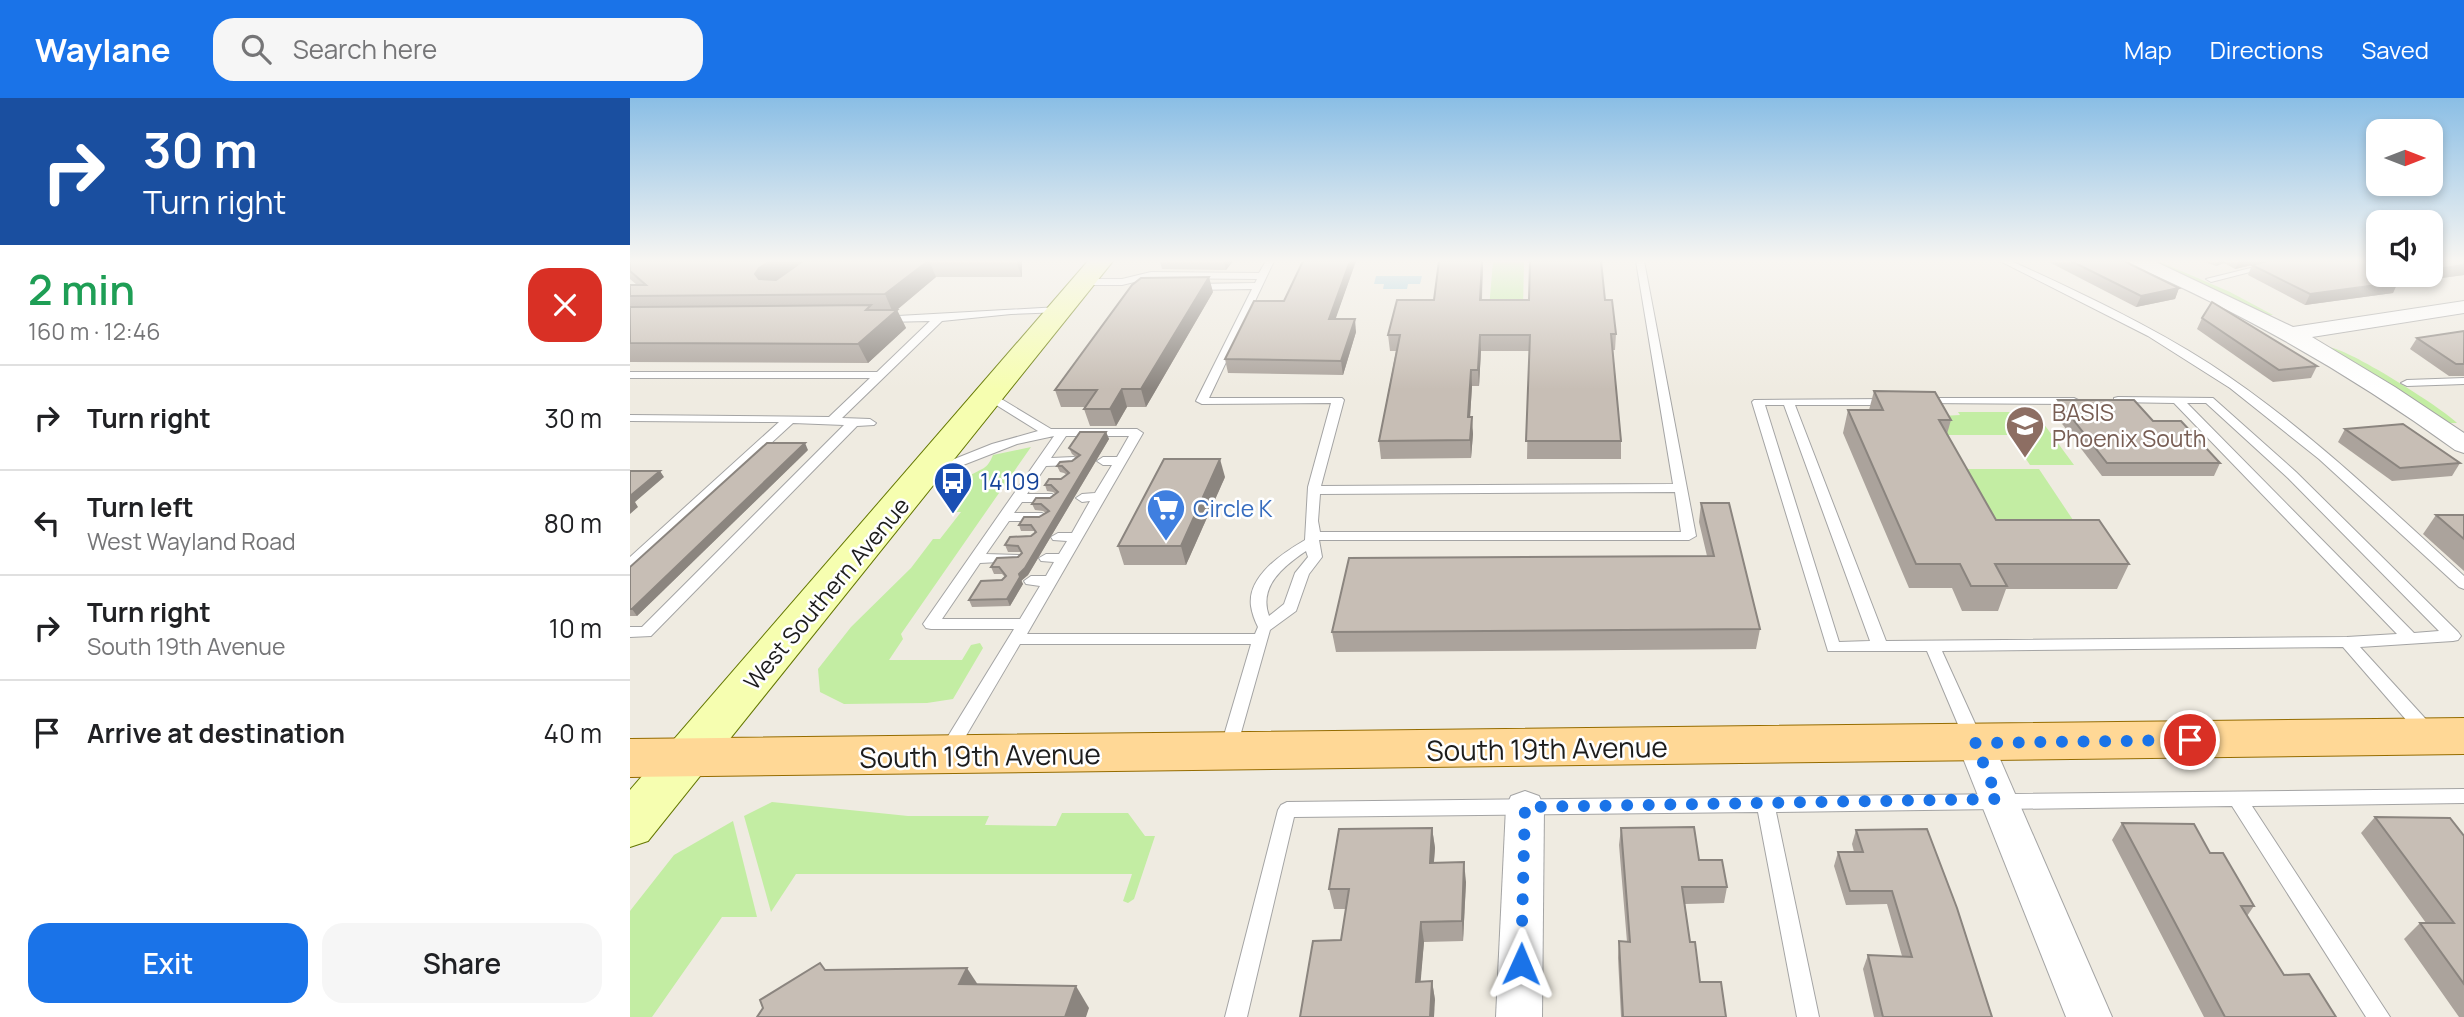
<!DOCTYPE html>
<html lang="en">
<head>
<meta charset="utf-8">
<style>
	:root { --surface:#fff; --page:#f6f6f6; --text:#202124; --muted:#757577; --line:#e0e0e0; --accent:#1a73e8 }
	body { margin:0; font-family:Manrope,sans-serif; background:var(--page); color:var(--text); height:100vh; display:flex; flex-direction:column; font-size:26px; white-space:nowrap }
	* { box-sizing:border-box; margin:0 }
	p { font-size:23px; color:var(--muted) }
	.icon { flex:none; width:38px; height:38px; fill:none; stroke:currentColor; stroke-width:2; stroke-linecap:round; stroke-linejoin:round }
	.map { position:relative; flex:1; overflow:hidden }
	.side { display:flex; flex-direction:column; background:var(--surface); width:630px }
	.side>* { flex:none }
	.guide { background:#1a4fa0; color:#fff; overflow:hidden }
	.needle { width:46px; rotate:90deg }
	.buttons { position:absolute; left:1736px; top:21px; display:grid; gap:14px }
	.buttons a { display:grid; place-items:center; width:77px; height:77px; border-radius:14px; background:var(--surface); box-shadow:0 4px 10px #0003; font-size:35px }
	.pin { position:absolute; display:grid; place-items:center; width:60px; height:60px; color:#fff; margin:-30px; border:4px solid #fff; border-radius:50%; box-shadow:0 2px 7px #0007 }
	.me { position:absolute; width:77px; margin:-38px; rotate:1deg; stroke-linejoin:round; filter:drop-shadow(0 0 5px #0008) }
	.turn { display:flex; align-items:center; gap:24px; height:147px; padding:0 28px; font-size:32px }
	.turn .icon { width:91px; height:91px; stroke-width:2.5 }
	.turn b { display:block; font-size:49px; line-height:60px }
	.round { display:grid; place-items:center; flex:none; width:74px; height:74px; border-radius:21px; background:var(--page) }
	.headline { display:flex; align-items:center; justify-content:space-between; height:119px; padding:0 28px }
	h1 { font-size:42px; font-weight:600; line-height:52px; color:#1e9e55 }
	.button { display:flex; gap:14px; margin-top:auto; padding:14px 28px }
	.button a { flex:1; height:80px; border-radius:21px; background:var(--accent); color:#fff; font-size:28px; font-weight:600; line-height:80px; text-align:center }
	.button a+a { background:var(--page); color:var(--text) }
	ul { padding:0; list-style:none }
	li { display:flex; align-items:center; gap:21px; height:105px; padding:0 28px; border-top:2px solid var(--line) }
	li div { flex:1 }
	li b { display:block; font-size:26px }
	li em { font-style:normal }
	header { display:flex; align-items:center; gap:42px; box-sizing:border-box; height:98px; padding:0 35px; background:var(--accent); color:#fff }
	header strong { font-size:33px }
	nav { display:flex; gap:38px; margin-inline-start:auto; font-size:24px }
	.search { width:490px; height:63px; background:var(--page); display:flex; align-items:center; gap:18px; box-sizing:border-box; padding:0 24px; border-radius:21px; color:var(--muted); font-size:26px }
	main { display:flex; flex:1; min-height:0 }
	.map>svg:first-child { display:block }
</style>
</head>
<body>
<header>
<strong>Waylane</strong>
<div class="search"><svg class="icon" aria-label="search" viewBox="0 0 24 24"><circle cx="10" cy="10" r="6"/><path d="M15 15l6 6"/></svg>Search here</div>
<nav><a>Map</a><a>Directions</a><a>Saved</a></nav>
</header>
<main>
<section class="side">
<div class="guide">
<div class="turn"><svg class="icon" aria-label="right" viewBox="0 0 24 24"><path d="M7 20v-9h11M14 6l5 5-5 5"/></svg><div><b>30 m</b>Turn right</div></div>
</div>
<div class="headline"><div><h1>2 min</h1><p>160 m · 12:46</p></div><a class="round" style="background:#d93025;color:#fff"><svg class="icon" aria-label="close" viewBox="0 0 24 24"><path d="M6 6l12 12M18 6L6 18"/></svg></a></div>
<ul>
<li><svg class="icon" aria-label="right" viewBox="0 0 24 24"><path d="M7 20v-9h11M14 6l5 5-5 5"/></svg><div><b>Turn right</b></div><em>30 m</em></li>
<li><svg class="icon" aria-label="left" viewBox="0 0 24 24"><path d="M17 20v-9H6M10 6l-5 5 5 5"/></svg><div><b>Turn left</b><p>West Wayland Road</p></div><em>80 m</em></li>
<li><svg class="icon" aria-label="right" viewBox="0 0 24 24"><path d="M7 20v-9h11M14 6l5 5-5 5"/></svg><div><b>Turn right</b><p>South 19th Avenue</p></div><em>10 m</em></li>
<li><svg class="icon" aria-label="arrive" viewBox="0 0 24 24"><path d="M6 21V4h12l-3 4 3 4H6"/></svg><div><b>Arrive at destination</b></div><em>40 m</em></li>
</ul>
<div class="button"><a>Exit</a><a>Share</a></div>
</section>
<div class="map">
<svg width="1834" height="919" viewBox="0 0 1834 919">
	<rect width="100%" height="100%" fill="#efebe1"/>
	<g fill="#c3eda3">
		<polygon points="863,163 894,163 893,211 859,211"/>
		<polygon points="1518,163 1528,163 1600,194 1643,217 1635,217"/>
		<path d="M1697,249C1715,248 1812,310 1827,325H1817Z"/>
		<polygon points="1328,314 1405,314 1444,367 1400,367 1380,337 1316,337 1312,318 1330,317"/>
		<path d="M401,349L271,536L273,541L259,562H332L341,547L350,545L353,550L323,601L297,605L214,606L190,594L188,571L221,529L281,470L303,441H310L331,414H324C327,402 329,384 339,378C352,370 357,372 363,357Z"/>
		<polygon points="1325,371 1409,371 1455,440 1366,444"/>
		<polygon points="142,704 278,718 359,718 355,727 426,728 432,715 498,715 515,738 525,738 504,801 498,805 493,803 502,776 166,776 141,814 114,718"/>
		<polygon points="103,723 127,819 92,819 22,919 0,919 0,813 44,757"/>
	</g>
	<polygon fill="#9ecee0" points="746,178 792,178 790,186 778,186 777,191 753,191 754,186 744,186"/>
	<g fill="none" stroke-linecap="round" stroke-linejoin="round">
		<g stroke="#a4a4a4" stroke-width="2">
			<g id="service">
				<path d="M636,163H644L579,300H712L714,302L691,388L1043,386L1006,163H1014L1066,438L1059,442H689L692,459L679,476L666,513L640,532L605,656L599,658L593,656L590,651L621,546H390L324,658L318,660L312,658L309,653L312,648L384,531H301L296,530L293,526L424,338L387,346L305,378H297L295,375L297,372L362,346L408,333L355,300V296H363L421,331H507L513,335L397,536H625L628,529C625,523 622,515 621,508C617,478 653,455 675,442L678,389L701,305L572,306L566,303L622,191L563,192L558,189L563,186L625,185L627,181L521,180L492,187H453L448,184L453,181H492L521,174L629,175ZM436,338H499L487,359H473L467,363L473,367H482L465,395L452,396L446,400L452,404L460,403L442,435H428L421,439L423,442L437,443L429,456H416L409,460L411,463L424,464L416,478H401L394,483L396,486L410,488L390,521H312L350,465L390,463L392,460L390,457L356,456L379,423H412L419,419L412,415H384L392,404H422L428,400L422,396H397L416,368L444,367L450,363L444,359L421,360ZM1045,394L1051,434H690L688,423L690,396ZM676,453L678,459L665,475L654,506L639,518C628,488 654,468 676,453Z"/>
				<path d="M1370,163H1381C1449,194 1517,226 1580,266C1672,326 1753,404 1834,478V491L1829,489L1689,361L1600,290L1518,238Z"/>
				<polygon points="1649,163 1663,163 1581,184 1576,181"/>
				<polygon points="429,209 432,210 432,214 381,216 312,223 212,320 240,321 246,325 244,327 227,328 21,538 0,539 0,529 12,529 214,327 163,325 5,470 0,471 0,459 149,324 0,323 0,317 199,319 240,280 0,280 0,274 247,274 300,223 254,224 250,223 250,219"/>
				<polygon points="1834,280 1834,286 1777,288 1771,285 1777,282"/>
				<path d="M1488,299L1583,300L1666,374L1828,534L1831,538L1828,542L1823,543L1730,549L1803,629L1805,634L1803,639L1797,640L1791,639L1713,549L1312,553L1353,643L1350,648L1344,650L1338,648L1335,643L1297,553H1198L1122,304L1124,302L1258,301L1264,304L1258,307H1165L1256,543L1717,539L1767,536L1544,305L1484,304V300ZM1557,305H1576L1658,380L1809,533L1784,535ZM1135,307H1154L1240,543L1209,544Z"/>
				<polygon points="1292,300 1444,300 1450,303 1444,306 1288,305 1286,303"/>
				<polygon points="1834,691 1834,705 1622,708 1760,919 1736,919 1602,708 1146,714 1189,919 1167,919 1128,714 664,719 617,919 595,919 648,712 651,707 657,704"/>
			</g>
		</g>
		<g stroke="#a4a4a4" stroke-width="2">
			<g id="minor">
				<path d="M1499,163H1524L1663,229L1834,203V215L1682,239L1765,289L1834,335V355L1825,352C1723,278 1617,217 1502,167Z"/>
				<polygon points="1345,631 1358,635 1363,645 1482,919 1436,919 1327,645 1332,635"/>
				<polygon points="895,693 909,698 914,709 912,919 866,919 876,709 881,698"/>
			</g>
		</g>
		<g stroke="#647700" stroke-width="2">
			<polygon id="secondary" points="458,163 483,163 18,743 0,749 0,692"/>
		</g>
		<g stroke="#956c00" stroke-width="2">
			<polygon id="primary" points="1834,620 1834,656 0,679 0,641"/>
		</g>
		<use href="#service" fill="#fff" fill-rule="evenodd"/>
		<use href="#minor" fill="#fff" fill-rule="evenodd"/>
		<use href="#secondary" fill="#f6feb0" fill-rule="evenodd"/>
		<use href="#primary" fill="#ffd896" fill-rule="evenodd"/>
	</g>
	<g fill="#aba39c">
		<polygon points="0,163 392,163 392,179 306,179 267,212 276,230 238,265 0,264 0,187 7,187 0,181"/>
		<polygon points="530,163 603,163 596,172 532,171"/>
		<polygon points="726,163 705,221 726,234 713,277 598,275 595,261 654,203"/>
		<polygon points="809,163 853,163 852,202 975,202 986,236 985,252 983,252 991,343 991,361 897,361 899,253 851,253 849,288 842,288 840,319 843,336 841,360 751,361 749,343 766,253 760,253 758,237 804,202"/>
		<polygon points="1417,163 1494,163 1549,190 1545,201 1506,209"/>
		<polygon points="1572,163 1834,163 1834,177 1767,186 1763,195 1675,207 1618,177 1622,167 1605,171 1594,165 1586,168"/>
		<polygon points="583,194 516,309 497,309 486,328 460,328 454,311 455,309 431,309 425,292"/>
		<polygon points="1572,220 1687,268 1681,280 1643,284 1567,231"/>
		<polygon points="1834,233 1834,278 1819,278 1780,251 1787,240"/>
		<polygon points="1244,293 1321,322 1317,336 1366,422 1499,466 1487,491 1376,491 1368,513 1332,513 1322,490 1279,490 1213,335 1218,312 1239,312"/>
		<polygon points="1428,302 1523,323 1590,365 1584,378 1472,378 1423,314"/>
		<polygon points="1715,331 1830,365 1822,378 1762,383 1708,344"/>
		<polygon points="476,334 479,341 398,477 391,483 393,486 380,508 342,509 339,502 375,479 372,476 364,476 361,469 388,459 392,455 391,454 378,454 375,447 401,438 405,435 404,433 391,433 389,427 409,419 416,415 413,413 405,412 402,406 420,400 426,396 423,394 417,393 415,387 431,381 437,377 434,375 430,374 427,368 442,363 447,360 442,356 439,350"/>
		<polygon points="178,352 7,518 0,518 0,469"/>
		<polygon points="595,379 556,467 494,467 488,448"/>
		<polygon points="1071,405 1130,531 1126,551 706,554 702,534 1077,458 1069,424"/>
		<polygon points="1806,417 1834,417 1834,473 1793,436"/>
		<polygon points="1745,719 1834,738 1834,919 1829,919 1774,841 1790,825 1796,825 1731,735"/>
		<polygon points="1492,725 1580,755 1624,808 1617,818 1654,877 1706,919 1574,919 1482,742"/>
		<polygon points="802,730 805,750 804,764 836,784 833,843 794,844 790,884 802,883 805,902 711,842 716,811 704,811 699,791"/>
		<polygon points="991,730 1069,762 1097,789 1094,805 1055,806 1060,844 1070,884 1096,919 991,919 988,860 989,843 997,844 989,747"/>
		<polygon points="1226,732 1362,919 1244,919 1233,871 1238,857 1272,858 1257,806 1216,807 1204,768 1208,754 1224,754 1222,746"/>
	</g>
	<g fill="#8b857f">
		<polygon points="140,163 174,163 134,194 125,176 129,170"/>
		<polygon points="298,163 299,163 306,179 263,215 255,196"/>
		<polygon points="386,163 392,163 392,179"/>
		<polygon points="594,163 603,163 596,172"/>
		<polygon points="720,163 726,163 701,234 699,221"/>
		<polygon points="852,163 853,163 851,218 850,202"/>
		<polygon points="1588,163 1595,163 1594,165 1586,168"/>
		<polygon points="1609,163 1639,163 1605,171"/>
		<polygon points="1834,167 1834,177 1767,186 1763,195 1675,207 1680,196 1755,178 1801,177 1801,172"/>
		<polygon points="579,179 583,194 516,309 511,291"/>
		<polygon points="1549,190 1545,201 1506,209 1511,198"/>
		<polygon points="267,212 276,230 238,265 228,246"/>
		<polygon points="725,221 726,234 713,277 711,263"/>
		<polygon points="850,237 851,253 849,288 848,272"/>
		<polygon points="841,272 842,288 839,336 838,319"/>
		<polygon points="492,291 497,309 486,328 480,311"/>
		<polygon points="842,319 843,336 841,360 840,342"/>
		<polygon points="476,334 479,341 398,477 391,483 389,476"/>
		<polygon points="175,345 178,352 7,518 2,511"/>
		<polygon points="590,361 595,379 556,467 551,448"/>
		<polygon points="30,373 34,379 5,404 8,409 0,416 0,398"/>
		<polygon points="390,479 393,486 380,508 377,501"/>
		<polygon points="802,730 805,750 802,785 800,765"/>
		<polygon points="834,764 836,784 833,843 832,823"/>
		<polygon points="791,824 794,844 789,903 786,884"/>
		<polygon points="337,870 352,893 329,886"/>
		<polygon points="802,883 805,902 804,919 800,919"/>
		<polygon points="446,888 459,910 456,919 435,919"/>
	</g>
	<g fill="#c7beb5" stroke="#8b857f" stroke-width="2">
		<polygon points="0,163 140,163 129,170 125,176 129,181 146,182 173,163 298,163 255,196 0,198 0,187 16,187 0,173"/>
		<polygon points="673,163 720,163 699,221 725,221 711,263 595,261 624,203 654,203"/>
		<polygon points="809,163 852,163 850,202 899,202 900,163 971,163 975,202 982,202 986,236 981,236 991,343 896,343 900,237 850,237 848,272 841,272 838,319 842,319 840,342 749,343 770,237 758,237 767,202 804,202"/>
		<polygon points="1441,163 1494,163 1549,190 1511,198"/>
		<polygon points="1638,163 1748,163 1748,177 1763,177 1755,178 1769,184 1680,196 1622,167"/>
		<polygon points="1801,163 1834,163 1834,167 1801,172"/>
		<polygon points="579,179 511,291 492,291 480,311 454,311 467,292 425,292 502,187 511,180"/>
		<polygon points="1582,204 1687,268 1649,272 1572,220"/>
		<polygon points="241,207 236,212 267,212 228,246 0,245 0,209"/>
		<polygon points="1834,233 1834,266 1826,266 1787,240"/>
		<polygon points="1244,293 1305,294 1321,322 1309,322 1366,422 1469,422 1499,466 1365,466 1377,488 1341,488 1330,466 1286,466 1218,312 1253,312"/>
		<polygon points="1428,302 1504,302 1523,323 1551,323 1590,365 1477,365"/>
		<polygon points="1773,326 1830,365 1770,370 1715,331"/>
		<polygon points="450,334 476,334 395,470 389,476 390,479 377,501 339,502 351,483 372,482 376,478 369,469 361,469 367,460 388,459 392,455 388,448 375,447 380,439 401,438 406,434 401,427 389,427 394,419 409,419 419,413 411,406 402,406 406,400 420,400 428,394 421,387 415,387 419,381 431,381 439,375 432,368 427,368 430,364 442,363 450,357 439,350"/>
		<polygon points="137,345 175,345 2,511 0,511 0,469"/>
		<polygon points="534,361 590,361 551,448 488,448"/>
		<polygon points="0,373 30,373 0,398"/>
		<polygon points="1071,405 1099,405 1130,531 702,534 719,460 1084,458"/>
		<polygon points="1806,417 1834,417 1834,441"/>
		<polygon points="1745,719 1820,720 1834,738 1834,886 1790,825 1824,825"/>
		<polygon points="1492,725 1564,726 1580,755 1593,755 1624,808 1611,808 1654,877 1679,876 1706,919 1595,919"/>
		<polygon points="1064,729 1069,762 1092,762 1097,789 1052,789 1060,844 1065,844 1070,884 1091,884 1096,919 993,919 989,843 1000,844 991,730"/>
		<polygon points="802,730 800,765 834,764 832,823 791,824 786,884 802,883 800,919 670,919 683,843 711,842 719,791 699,791 709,731"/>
		<polygon points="1297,731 1327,810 1362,919 1253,919 1238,857 1282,859 1262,793 1220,793 1208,754 1233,754 1226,732"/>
		<polygon points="190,865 195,872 337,870 329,886 446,888 435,919 127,919 133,910 130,902"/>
	</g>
	<linearGradient id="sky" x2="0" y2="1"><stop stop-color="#8abee5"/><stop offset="0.56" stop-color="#f8f6f2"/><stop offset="1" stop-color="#f8f6f2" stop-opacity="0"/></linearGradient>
	<rect width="1834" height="291" fill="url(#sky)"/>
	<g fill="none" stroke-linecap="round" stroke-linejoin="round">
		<polyline stroke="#1a73e8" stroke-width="12" stroke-dasharray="0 21.6" points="891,866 895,709 1368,701 1345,645 1560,642"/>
	</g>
	<defs>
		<g id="school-pin" transform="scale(2.0125)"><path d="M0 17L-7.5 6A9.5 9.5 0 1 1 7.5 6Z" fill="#8d6e63" stroke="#fff"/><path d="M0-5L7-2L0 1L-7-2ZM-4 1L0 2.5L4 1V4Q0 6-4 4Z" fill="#fff"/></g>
		<g id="bus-pin" transform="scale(2.0125)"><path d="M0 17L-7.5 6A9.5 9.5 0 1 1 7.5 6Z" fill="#1a4fb4" stroke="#fff"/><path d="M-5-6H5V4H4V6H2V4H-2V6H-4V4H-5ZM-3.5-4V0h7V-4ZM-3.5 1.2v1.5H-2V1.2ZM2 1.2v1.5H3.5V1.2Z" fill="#fff"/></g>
		<g id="supermarket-pin" transform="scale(2.0125)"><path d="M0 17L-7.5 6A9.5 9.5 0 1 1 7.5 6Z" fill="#3f7fe0" stroke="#fff"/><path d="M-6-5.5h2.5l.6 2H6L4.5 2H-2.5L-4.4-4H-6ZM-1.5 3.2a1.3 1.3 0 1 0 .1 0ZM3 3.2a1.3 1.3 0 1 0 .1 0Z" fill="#fff"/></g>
	</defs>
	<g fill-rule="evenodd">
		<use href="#school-pin" x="1395" y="327"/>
		<use href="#bus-pin" x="323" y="383"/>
		<use href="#supermarket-pin" x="536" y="410"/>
	</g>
	<g text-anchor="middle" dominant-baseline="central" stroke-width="5" stroke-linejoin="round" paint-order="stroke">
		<g font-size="23" fill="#785e54" stroke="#fff" text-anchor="start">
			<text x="1422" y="314">BASIS<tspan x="1422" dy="26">Phoenix South</tspan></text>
		</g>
		<g font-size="23" fill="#164399" stroke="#fff" text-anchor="start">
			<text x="350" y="383">14109</text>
		</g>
		<g font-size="23" fill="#366cbe" stroke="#fff" text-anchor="start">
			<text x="563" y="410">Circle K</text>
		</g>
		<g font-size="23" fill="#1d1d1d" stroke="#fff">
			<text transform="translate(196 495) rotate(-50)">West Southern Avenue</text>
		</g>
		<g font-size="28" fill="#1d1d1d" stroke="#fff">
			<text transform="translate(917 650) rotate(-1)">South 19th Avenue</text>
			<text transform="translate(350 657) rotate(-1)">South 19th Avenue</text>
		</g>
	</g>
</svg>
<div class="buttons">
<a><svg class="needle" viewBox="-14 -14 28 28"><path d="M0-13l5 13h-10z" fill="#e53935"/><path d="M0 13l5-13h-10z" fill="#757577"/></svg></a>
<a><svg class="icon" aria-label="sound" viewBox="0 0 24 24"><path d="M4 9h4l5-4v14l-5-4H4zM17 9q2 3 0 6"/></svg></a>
</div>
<div class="pin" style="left:1560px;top:642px;background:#d93025"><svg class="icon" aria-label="arrive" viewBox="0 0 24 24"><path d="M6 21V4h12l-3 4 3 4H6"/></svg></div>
<svg class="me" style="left:891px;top:866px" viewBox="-20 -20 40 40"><path d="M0-17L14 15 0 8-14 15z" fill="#1a73e8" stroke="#fff" stroke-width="4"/></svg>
</div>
</main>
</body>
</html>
